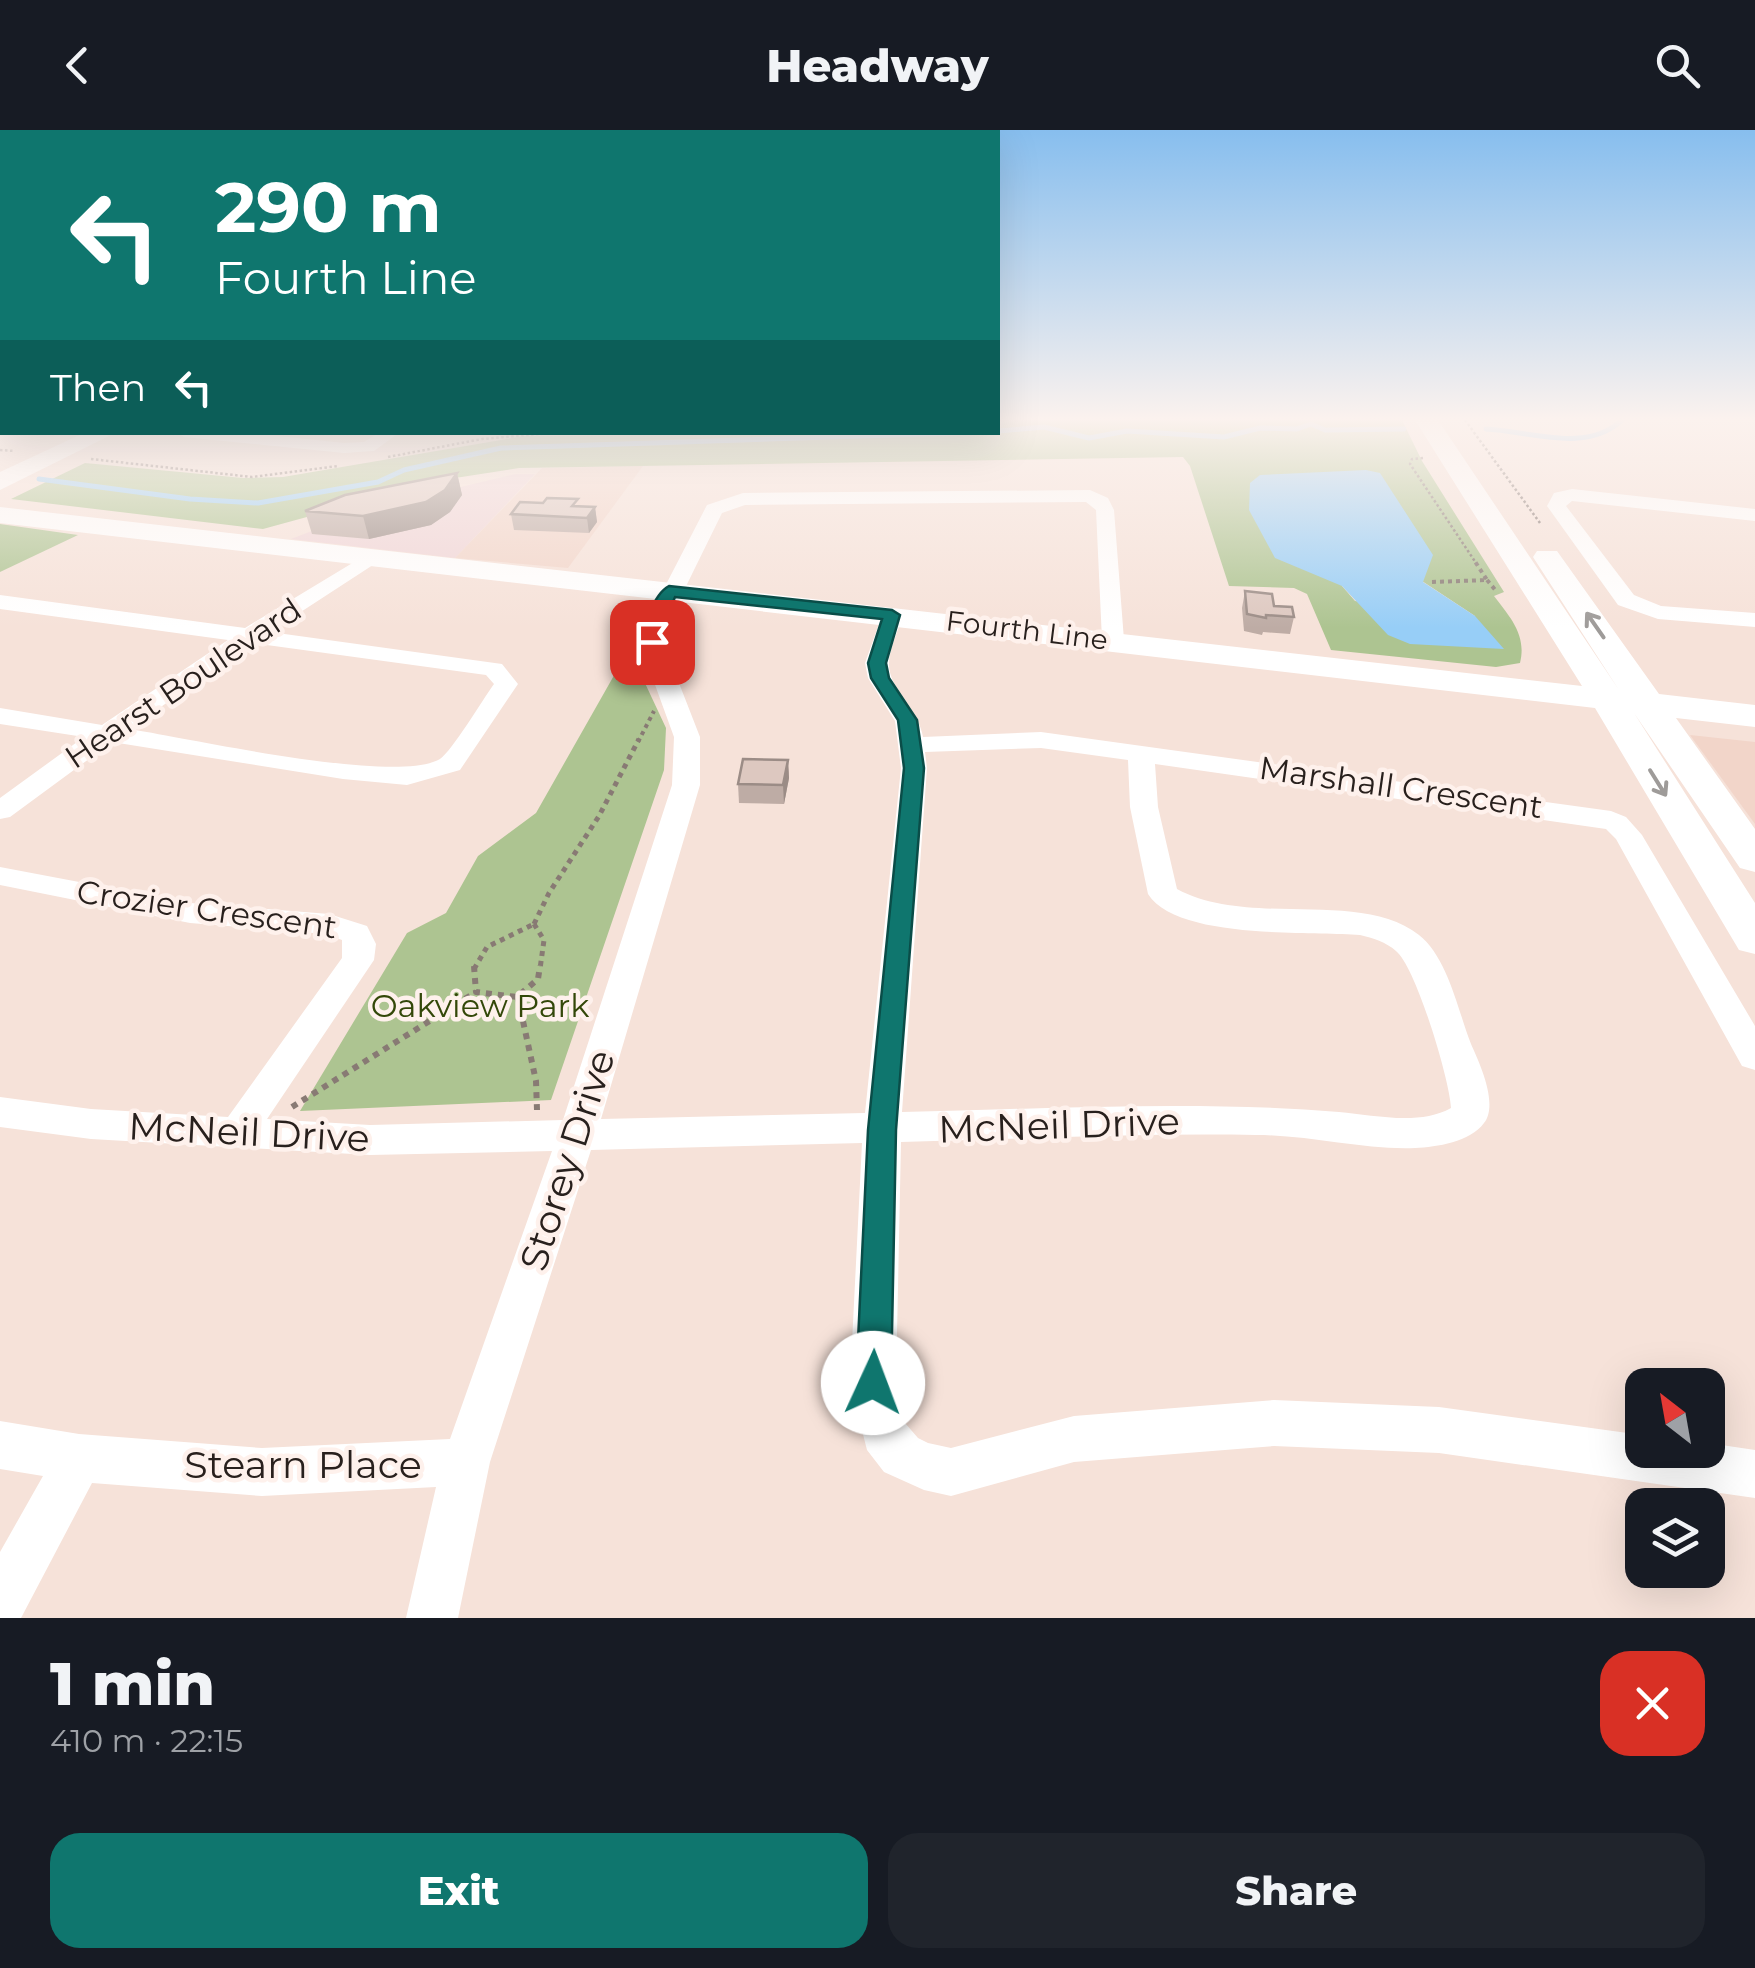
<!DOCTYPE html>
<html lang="en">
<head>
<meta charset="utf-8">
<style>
	:root { --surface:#171b24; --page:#20242c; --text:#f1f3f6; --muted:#9ea1a6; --accent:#0f766e }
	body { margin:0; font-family:Montserrat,sans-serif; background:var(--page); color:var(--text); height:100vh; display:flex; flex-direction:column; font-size:38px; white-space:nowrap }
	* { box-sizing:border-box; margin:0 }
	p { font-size:32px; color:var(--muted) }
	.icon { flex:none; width:55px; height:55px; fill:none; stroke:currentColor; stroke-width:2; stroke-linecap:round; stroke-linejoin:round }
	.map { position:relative; height:1488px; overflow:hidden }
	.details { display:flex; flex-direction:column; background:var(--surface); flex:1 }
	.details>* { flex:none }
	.top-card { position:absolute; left:0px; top:0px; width:1000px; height:305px; box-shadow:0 10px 40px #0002; background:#0f766e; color:#fff; overflow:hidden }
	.needle { width:65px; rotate:329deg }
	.controls { position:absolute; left:1625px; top:1238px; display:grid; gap:20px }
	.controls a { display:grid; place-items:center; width:100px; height:100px; border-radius:20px; background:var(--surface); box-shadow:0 10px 40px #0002; font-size:50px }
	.pin { position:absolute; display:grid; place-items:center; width:85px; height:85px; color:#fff; margin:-42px; border-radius:20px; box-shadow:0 5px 15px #0006 }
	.me { position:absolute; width:110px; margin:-55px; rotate:2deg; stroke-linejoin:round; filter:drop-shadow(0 0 8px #0008) }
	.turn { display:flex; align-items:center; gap:35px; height:210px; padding:0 50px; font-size:45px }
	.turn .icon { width:130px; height:130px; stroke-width:2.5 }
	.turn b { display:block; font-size:70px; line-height:85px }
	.then { display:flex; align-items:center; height:95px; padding:0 50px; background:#0003; gap:20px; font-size:38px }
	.round { display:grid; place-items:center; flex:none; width:105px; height:105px; border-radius:30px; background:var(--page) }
	.headline { display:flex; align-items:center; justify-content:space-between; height:170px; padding:0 50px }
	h1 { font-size:60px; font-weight:800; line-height:75px }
	.cta { display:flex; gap:20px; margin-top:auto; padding:20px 50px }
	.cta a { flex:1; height:115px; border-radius:30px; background:var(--accent); color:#fff; font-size:40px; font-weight:800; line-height:115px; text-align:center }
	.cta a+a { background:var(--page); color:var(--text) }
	header { display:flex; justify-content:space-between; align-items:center; height:130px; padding:0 50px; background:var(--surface); font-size:45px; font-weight:800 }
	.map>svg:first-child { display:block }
</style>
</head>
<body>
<header><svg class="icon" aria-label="back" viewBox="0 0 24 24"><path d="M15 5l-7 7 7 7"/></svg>Headway<svg class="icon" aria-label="search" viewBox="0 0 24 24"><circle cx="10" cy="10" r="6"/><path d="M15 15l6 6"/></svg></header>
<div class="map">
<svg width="1755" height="1488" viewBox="0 0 1755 1488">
	<rect width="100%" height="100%" fill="#f6e2d9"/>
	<polygon fill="#f0d5d7" points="515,344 535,344 455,428 291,409 369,379"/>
	<g fill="#f2d5c9">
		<polygon points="643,336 568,438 455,428 542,338"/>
		<polygon points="1690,605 1755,612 1755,694"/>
	</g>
	<g fill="#adc491" fill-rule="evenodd">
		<path d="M1008,290H1402L1422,331L1504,462L1494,466C1510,487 1527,505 1520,533L1496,537L1331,520L1307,464L1294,458L1229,456L1190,336L1183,327L519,338L442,350L263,399L11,369L85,333L243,348L283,347L524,306L998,302V291ZM1422,451L1475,486L1355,471L1342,456Z"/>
		<polygon points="0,394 78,405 0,442"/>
		<polygon points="629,519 666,598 664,640 551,970 300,981 407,803 446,783 478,726 536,683"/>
	</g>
	<polygon fill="#97cef7" points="1366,340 1380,343 1433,425 1423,452 1475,486 1504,519 1410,514 1388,505 1342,456 1275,428 1249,380 1250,353 1260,345"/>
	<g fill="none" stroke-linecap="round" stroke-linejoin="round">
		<g stroke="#97cef7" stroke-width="5">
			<path d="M1486,299C1530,301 1586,324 1622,290"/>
			<polyline points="998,301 1044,297 1089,308 1127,301 1224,307 1260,298 1297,299 1311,294 1325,300 1404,299"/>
			<polyline points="39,349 190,369 258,373 378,352 404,340 501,318 984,302"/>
		</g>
		<g stroke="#887a74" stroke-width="2.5" stroke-dasharray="2.5 2.5" stroke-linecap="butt">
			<polyline points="1465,290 1540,393"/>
			<polyline points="0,320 15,321"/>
			<polyline points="388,327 482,309 563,302"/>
			<polyline points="1423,328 1412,329 1410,334 1476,433"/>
			<polyline points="91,329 252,347 338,336"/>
		</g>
		<g stroke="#887a74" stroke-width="4" stroke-dasharray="4 4" stroke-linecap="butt">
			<polyline points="1487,450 1497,462"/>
			<polyline points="1432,452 1487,450 1474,430"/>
			<polyline points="638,612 654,581"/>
		</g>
		<g stroke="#887a74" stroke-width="5" stroke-dasharray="5 5" stroke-linecap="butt">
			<polyline points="534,794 544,810 540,839"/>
			<polyline points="534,794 549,763 599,686 639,609"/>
			<polyline points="474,839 487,817 534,794"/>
		</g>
		<g stroke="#887a74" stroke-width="6" stroke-dasharray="6 6" stroke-linecap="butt">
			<polyline points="474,836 476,862 517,867 538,849 540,836"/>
			<polyline points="518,868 536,951 537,980"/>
			<polyline points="292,977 476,862"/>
		</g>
		<g fill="#fff" fill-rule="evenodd">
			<polygon points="176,302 239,302 344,313 364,312 380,302 400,302 374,321 344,323 184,307"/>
			<polygon points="1572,359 1755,379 1755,391 1572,371 1566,376 1634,465 1661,476 1755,483 1755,497 1658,489 1618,475 1547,376 1554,363"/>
			<path d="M1090,360L1108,368L1114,380L1124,510L1113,517L1102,510L1096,380L1086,372L745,375L722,383L663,503L670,530L700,607V655L601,989L865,983L901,638L895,591L868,548L865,533L884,480L892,478L903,485C899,499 889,518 889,533C888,559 919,580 923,607L1041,602L1611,681L1626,687L1642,705L1755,896V940L1742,936L1616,709L1606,699L1155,634L1158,677L1177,759C1248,798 1361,759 1419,805C1448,828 1458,881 1471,914C1479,932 1499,974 1484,993C1470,1012 1437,1017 1415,1018C1363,1020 1309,1005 1256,1005C1138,1003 1019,1009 901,1012L896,1253L905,1293L918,1308L928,1313L951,1318L1074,1286L1274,1270L1439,1277L1642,1305V1320H1708V1313L1755,1320V1368L1439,1323L1274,1316L1074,1332L951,1366L924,1360L884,1342L867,1320L850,1253L862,1013L591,1020L490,1332L458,1488H406L436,1357L262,1366L92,1353L21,1488H0V1422L43,1346L0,1339V1291L79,1304L262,1318L450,1309L552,1021L370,1025L91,1009L0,997V967L91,979L228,987L342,828V810L326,804L190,793L0,755V737L190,773L329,784L367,796L376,814L374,830L267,989L370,995L563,990L672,655L674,607L646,530L641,503L707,375L743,363ZM1041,618L1128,630L1130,677L1148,764C1177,810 1310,801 1360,805C1373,808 1386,812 1396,821C1416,837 1450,951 1451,978C1419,996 1374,985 1339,982C1194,970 1048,979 902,982L927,638L925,622Z"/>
			<path d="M369,423L376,425V433L270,502L502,534L518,554L460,640L407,655L343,649L112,612L10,687L0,689V668L84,607L0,594V578L102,595L228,510L0,479V465L245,498ZM253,513L486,545L494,554C483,569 452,621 440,629C396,655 188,608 129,599Z"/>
		</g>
		<g fill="#fff" fill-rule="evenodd">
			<polygon points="1415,290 1438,290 1619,560 1533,427 1537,421 1557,421 1659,564 1755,575 1755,597 1676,588 1755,699 1755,742 1740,738 1634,583 1755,773 1755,824 1739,820 1595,578 0,393 0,377 1582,556"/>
			<polygon points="86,302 117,302 0,360 0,342"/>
		</g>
	</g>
	<g fill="#beaca5">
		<polygon points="457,343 462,365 450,382 431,395 369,409 312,404 305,381"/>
		<polygon points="595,377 597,392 589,403 514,400 511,384"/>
		<polygon points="1245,461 1294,487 1290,504 1263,502 1262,505 1244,501 1242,478"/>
		<polygon points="788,630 789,648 784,674 739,673 738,654"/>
	</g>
	<g fill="#9b8c86">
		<polygon points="457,343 462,365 450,382 431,395 369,409 363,386"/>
		<polygon points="595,377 597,392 589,403 587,388"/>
		<polygon points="788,630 789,648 784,674 783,655"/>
	</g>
	<g fill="#ddc8c0" stroke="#9b8c86" stroke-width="2.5">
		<polygon points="457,343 445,360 426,372 363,386 305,381 345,365"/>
		<polygon points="547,368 578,369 572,376 595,377 587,388 511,384 520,372 543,373"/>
		<polygon points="1245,461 1272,464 1274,476 1292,477 1294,487 1266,485 1266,488 1247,484"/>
		<polygon points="743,629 788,630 783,655 738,654"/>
	</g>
	<defs><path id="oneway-shaft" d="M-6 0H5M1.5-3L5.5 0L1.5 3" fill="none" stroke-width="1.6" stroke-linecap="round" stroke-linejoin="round" transform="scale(2.5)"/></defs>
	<g stroke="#9e9b99">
		<use href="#oneway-shaft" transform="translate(1595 495) rotate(-125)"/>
		<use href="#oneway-shaft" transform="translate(1658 653) rotate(58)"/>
	</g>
	<linearGradient id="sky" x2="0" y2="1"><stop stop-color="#87beee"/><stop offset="0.58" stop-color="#fbf2ee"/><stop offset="1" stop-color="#fbf2ee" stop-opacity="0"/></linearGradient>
	<rect width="1755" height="498" fill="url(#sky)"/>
	<path fill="#0f766e" stroke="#0a4d48" stroke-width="2.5" d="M669,456L892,480L900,485L886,533L889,548L917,590L924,638L896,1000L891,1253L885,1265L873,1269L861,1265L856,1253L868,1000L904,638L898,590L871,548L868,533L882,489L675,467L660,503L661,512L646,516C640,500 654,464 669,456Z"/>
	<g text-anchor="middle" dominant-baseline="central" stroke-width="9" stroke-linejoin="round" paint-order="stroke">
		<g font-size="28" fill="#28201d" stroke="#fef1ec">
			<text transform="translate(1027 500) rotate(7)">Fourth Line</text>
		</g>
		<g font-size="32" fill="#28201d" stroke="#fef1ec">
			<text transform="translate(183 553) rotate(-34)">Hearst Boulevard</text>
			<text transform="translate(1401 657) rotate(8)">Marshall Crescent</text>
			<text transform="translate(207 779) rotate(8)">Crozier Crescent</text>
		</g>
		<g font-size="32" fill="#334809" stroke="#fef1ec">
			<text x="480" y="875">Oakview Park</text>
		</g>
		<g font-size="38" fill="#28201d" stroke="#fef1ec">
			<text transform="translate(1059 995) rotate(-2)">McNeil Drive</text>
			<text transform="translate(249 1002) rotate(3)">McNeil Drive</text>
			<text transform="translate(567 1030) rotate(-72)">Storey Drive</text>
			<text x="303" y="1334">Stearn Place</text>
		</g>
	</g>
</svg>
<div class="controls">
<a><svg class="needle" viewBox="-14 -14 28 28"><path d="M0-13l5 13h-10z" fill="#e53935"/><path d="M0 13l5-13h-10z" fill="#9ea1a6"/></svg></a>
<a><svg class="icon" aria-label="layers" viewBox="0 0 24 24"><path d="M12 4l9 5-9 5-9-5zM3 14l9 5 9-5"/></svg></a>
</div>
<div class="pin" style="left:652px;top:512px;background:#d93025"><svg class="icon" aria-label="arrive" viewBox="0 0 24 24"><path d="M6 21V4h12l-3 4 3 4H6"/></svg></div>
<svg class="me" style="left:873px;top:1253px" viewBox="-20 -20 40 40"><circle r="19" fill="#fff"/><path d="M0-13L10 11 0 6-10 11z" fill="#0f766e"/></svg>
<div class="top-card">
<div class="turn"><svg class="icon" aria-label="left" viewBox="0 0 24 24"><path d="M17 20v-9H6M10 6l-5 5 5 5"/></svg><div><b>290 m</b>Fourth Line</div></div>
<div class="then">Then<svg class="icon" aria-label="left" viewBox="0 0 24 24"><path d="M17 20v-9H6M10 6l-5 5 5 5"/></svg></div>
</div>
</div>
<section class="details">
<div class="headline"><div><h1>1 min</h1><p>410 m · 22:15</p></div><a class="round" style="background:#d93025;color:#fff"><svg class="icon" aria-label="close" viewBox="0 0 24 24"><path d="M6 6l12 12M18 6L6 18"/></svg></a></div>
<div class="cta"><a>Exit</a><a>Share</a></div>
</section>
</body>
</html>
